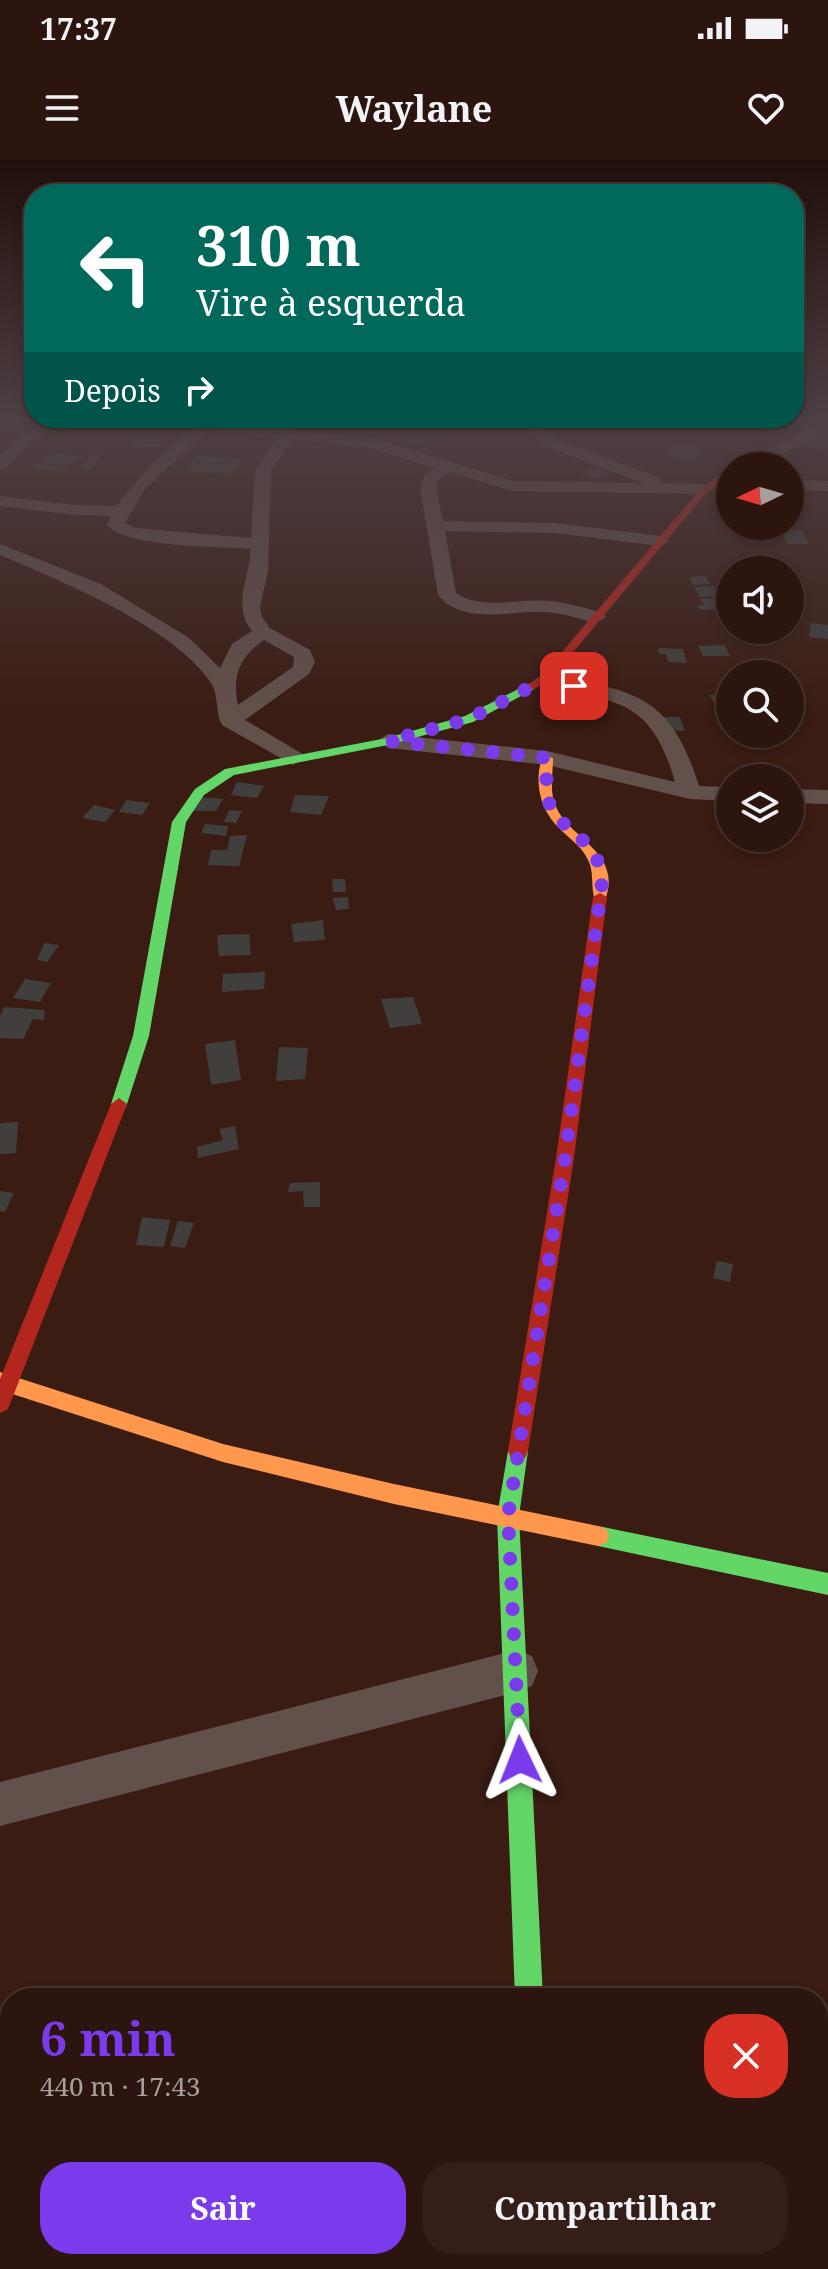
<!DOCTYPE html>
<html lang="pt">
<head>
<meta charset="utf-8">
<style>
	:root { --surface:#2c150e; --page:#341e17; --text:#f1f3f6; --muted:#a69f9e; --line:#48342e; --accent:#7c3aed }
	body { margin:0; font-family:"Noto Serif",serif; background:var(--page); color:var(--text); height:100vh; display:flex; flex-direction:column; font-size:30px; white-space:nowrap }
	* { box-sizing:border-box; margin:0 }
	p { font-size:26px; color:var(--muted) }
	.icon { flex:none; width:44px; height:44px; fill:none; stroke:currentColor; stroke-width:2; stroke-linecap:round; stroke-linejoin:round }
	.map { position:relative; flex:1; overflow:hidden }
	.side { position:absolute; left:0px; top:1828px; width:828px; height:282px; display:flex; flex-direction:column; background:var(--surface); border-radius:32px 32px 0 0; box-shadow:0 4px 12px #0003,0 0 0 2px var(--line) }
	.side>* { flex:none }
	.hud { position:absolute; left:24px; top:24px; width:780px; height:244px; border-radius:32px; box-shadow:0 4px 12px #0003,0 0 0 2px var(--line); background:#00695c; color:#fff; overflow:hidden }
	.needle { width:52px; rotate:265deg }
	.buttons { position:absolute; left:716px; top:292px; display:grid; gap:16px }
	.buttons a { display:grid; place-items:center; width:88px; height:88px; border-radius:50%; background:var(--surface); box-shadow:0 4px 12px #0003,0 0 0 2px var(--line); font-size:40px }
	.pin { position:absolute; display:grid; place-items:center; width:68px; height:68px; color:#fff; margin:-34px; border-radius:16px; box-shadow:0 4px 12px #0006 }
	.me { position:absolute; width:88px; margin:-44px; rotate:358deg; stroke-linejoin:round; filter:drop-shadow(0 0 6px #0008) }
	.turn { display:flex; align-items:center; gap:28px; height:168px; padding:0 40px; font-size:36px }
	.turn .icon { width:104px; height:104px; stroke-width:2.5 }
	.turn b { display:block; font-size:56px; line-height:68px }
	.then { display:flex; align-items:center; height:76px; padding:0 40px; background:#0003; gap:16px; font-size:30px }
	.round { display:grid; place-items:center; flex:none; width:84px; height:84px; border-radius:32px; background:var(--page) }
	.overview { display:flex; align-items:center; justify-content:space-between; height:136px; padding:0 40px }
	h1 { font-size:48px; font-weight:700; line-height:60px; color:var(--accent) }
	.action { display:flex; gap:16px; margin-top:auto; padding:16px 40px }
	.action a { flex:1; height:92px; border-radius:32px; background:var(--accent); color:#fff; font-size:32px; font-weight:700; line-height:92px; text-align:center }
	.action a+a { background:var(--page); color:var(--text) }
	.status { display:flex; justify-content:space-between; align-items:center; height:56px; padding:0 40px; background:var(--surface); direction:ltr }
	.status svg { height:22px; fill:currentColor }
	header { display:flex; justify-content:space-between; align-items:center; height:104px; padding:0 40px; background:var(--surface); font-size:36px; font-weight:700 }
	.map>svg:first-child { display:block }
</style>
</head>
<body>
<div class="status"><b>17:37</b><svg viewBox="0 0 49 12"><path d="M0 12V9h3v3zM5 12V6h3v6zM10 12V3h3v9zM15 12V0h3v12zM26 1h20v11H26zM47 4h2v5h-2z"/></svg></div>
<header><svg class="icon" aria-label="menu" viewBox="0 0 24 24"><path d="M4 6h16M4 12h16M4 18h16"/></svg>Waylane<svg class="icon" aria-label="heart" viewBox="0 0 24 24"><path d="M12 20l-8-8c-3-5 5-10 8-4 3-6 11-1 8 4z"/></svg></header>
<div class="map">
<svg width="828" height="2109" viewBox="0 0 828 2109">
	<rect width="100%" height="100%" fill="#3a1c13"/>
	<g fill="#403f3e">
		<polygon points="417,270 436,274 422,285 402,281"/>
		<polygon points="813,274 828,278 828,290 805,284 814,278 808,277"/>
		<polygon points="140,275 166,276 159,287 133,286"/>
		<polygon points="676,283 705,289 692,301 663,295"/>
		<polygon points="53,292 81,296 58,312 30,308"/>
		<polygon points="91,294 102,294 90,310 79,309"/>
		<polygon points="197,296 242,299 232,314 186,311"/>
		<polygon points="591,307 605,311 602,313 607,315 596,318 580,313"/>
		<polygon points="780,367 803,371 809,384 787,384"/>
		<polygon points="705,416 710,424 693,425 689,417"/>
		<polygon points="714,426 720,436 700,437 694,427"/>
		<polygon points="719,438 724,449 699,450 697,446 704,445 700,439"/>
		<polygon points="811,463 828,465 828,479 809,477"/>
		<polygon points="725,485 730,496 703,496 698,486"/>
		<polygon points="658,488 683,489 687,503 668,502 666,494 659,494"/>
		<polygon points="719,523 730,523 730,540 713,541 710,535 724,534"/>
		<polygon points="657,557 680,557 685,571 656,570"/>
		<polygon points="237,622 264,626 257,638 231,635"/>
		<polygon points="295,635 329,636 321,655 290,652"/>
		<polygon points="200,637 223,639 216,651 192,651"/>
		<polygon points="126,640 150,643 142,655 119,652"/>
		<polygon points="94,645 115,650 105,662 82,658"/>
		<polygon points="229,650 242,651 236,663 224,662"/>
		<polygon points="205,664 228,666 226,676 201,673"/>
		<polygon points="247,675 239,706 208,705 211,690 227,690 230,676"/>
		<polygon points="332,719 345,719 346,732 333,732"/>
		<polygon points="348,737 349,749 336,750 333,738"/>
		<polygon points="323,760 325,780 294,782 291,764"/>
		<polygon points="249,774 251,795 219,796 217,775"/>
		<polygon points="44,783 59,785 47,802 37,800"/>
		<polygon points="265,812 264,829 222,832 223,814"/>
		<polygon points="25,819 51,823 40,842 13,838"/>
		<polygon points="413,837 422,864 390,868 381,839"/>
		<polygon points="4,847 45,850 44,860 33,859 23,879 0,878 0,856"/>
		<polygon points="235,880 241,920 211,925 205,884"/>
		<polygon points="279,887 308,888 305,919 276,921"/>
		<polygon points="18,962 16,993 0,994 0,963"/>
		<polygon points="235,966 239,989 198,998 197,987 223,980 219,969"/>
		<polygon points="320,1022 320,1047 304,1047 303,1031 288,1032 290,1023"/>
		<polygon points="0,1031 14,1033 5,1052 0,1051"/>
		<polygon points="142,1057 170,1060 164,1087 136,1085"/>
		<polygon points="178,1061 194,1063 185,1088 170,1086"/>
		<polygon points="717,1101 733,1104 730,1122 713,1118"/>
	</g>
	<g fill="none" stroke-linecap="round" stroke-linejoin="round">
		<g fill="#62504b" fill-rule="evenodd">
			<polygon points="41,259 57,259 6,308 0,310 0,296"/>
			<path d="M120,259H180L283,269L289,259H304L297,271L369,277L513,321L643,323L553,289L539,281L519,259H535L551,275L565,283L661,318L662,323L705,324L713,329L705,334L512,331L451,312L438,320L436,327L443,361L555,363L661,376L670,381L661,386L555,373L445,371L456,433C483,451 517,438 548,441C566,442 585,448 603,453L606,457L596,463C580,459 563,453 546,452C512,450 463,466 438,435L420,327L425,314L435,308L367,287L292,279L271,311L268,411L260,447L262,457L270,468L310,490L315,502L309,514L245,560L301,593L304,598L293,605L222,565C215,552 219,535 211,523C174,467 61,421 0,395V384L101,424L189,478L220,508L232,484L252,471C232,446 249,419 251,389C218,386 129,388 107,365L111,356L75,355L0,346V336L75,345L116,346L147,309L190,270L127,264ZM207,271L277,278L255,311L251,378L136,368L125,363L145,329ZM264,480L294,497L293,507L238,545C232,516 239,497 264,480Z"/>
			<polygon points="828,260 828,271 756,306 735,306"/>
			<polygon points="790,320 828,321 828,331 790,330"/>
			<path d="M544,514C633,531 670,532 699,626L730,627V641L690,639L547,605L388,588L377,581L388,574L547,591L675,622C650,534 613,543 537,524L534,520Z"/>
			<polygon points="790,629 828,630 828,644 790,643"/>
			<polygon points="517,1490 532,1496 538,1511 532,1526 517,1532 0,1666 0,1622"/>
			<rect x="511" y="2100" width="54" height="9"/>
		</g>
		<g fill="#63d668" fill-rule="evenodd">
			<polygon points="530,523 536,527 534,529 473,562 388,585 234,615 204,635 186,662 149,876 127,944 125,948 113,948 111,944 133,876 172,662 195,629 225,609 387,578 465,556"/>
			<polygon points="518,1282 525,1284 528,1291 519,1356 543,1838 515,1838 497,1356 508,1291 511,1284"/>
			<polygon points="598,1366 828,1413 828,1435 598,1386 590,1383 587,1376 590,1369"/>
		</g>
		<g fill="#ff974d" fill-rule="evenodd">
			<path d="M543,595L553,598C553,615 549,631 556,647C571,680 623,693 605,740H595C590,726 595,711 587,698C581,686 570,679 561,670C540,651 533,622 543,595Z"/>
			<polygon points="0,1212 223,1284 394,1324 598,1366 606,1369 609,1376 606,1383 598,1386 394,1344 223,1302 0,1230"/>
		</g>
		<g fill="#b3261e" fill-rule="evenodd">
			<polygon points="730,309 730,316 708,331 548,522 534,529 526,529 526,525 540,518 702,327"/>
			<polygon points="600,733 607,737 574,998 528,1291 525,1298 518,1300 511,1298 508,1291 556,998 593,737"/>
			<polygon points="119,938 127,944 10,1244 7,1250 0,1253 0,1219 111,944"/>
		</g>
	</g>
	<linearGradient id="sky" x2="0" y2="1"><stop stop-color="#200f0a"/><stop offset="0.47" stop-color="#4f4044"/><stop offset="1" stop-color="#4f4044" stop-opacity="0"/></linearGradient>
	<rect width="828" height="555" fill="url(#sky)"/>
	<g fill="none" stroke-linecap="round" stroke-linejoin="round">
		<polyline stroke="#7c3aed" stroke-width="14" stroke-dasharray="0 25.2" points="520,1600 508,1356 565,998 602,723 597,699 581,678 557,658 546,637 547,598 388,581 469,559 544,520 574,526"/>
	</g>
</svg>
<div class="buttons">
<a><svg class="needle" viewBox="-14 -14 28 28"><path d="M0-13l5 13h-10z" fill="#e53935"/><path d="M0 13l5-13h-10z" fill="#a69f9e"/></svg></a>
<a><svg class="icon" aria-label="sound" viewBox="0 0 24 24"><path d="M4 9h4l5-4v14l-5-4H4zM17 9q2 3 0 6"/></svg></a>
<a><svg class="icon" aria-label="search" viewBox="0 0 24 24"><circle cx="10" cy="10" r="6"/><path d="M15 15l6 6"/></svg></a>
<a><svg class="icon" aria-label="layers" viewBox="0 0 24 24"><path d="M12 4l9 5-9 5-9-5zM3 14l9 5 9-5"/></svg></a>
</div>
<div class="pin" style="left:574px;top:526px;background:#d93025"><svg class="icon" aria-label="arrive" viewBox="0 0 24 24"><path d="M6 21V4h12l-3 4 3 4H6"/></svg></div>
<svg class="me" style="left:520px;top:1600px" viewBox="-20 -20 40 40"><path d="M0-17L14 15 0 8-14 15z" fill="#7c3aed" stroke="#fff" stroke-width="4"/></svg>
<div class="hud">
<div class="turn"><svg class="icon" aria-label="left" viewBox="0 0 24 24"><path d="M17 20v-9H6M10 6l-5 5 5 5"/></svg><div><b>310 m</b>Vire à esquerda</div></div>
<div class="then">Depois<svg class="icon" aria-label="right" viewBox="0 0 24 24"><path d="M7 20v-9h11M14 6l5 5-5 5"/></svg></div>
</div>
<section class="side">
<div class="overview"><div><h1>6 min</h1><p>440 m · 17:43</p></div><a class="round" style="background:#d93025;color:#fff"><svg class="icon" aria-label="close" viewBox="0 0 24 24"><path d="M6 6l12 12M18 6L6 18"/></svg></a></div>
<div class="action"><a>Sair</a><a>Compartilhar</a></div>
</section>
</div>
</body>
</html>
